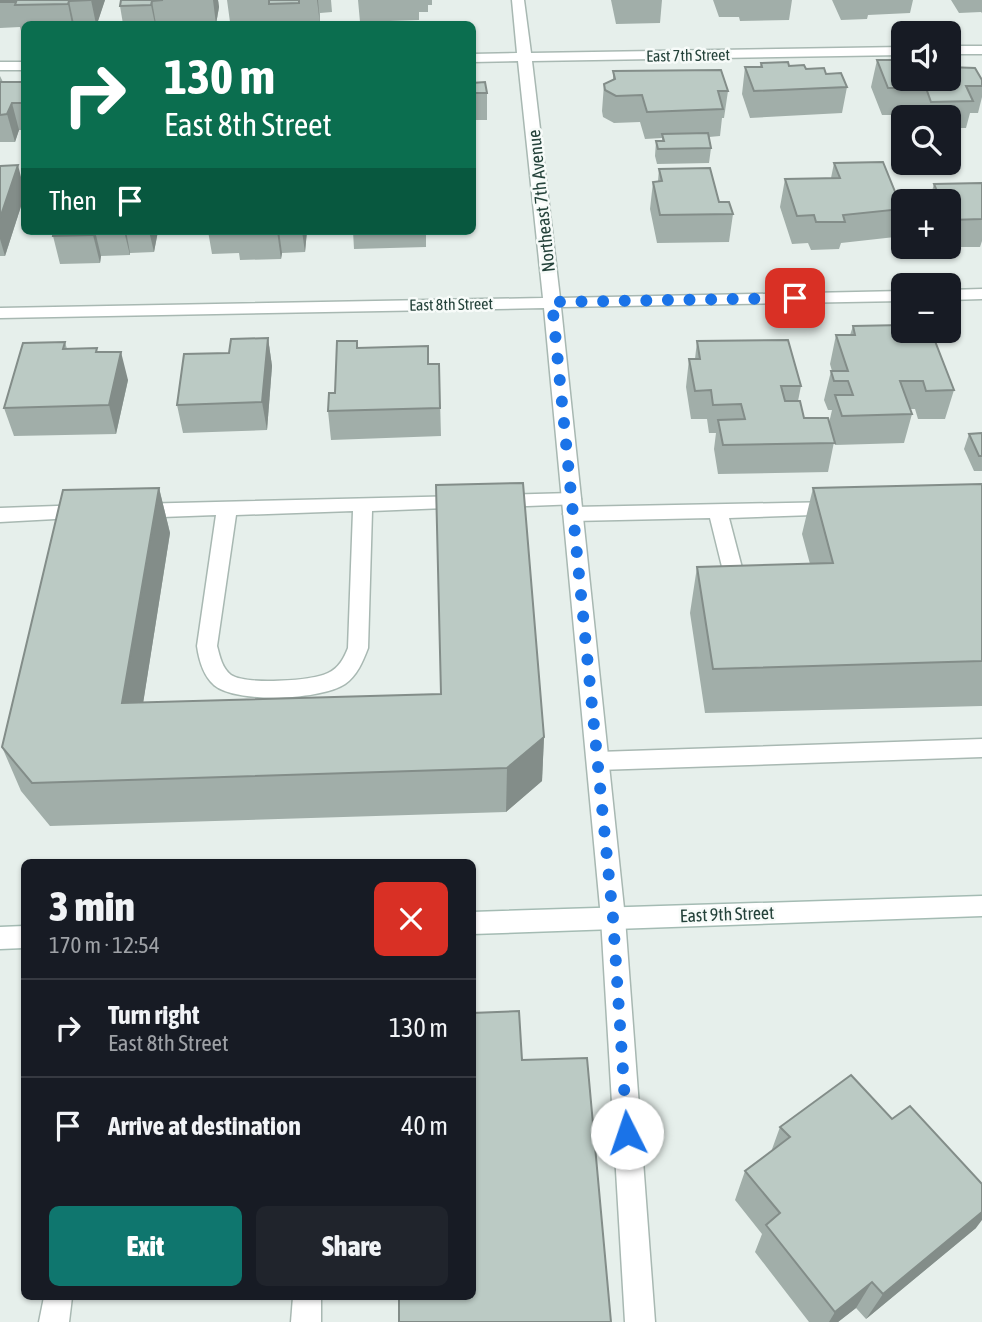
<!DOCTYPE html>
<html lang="en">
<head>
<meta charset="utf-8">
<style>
	:root { --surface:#171b24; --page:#20242c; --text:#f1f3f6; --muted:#9ea1a6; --line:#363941; --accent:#0f766e }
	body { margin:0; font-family:"Asap Condensed",sans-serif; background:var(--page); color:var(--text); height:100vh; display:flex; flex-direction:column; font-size:26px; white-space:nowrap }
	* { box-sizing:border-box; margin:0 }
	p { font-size:23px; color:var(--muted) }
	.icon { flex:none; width:38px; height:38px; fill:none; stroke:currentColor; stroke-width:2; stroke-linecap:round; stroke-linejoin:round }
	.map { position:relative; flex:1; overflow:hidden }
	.panel { position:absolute; left:21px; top:859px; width:455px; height:441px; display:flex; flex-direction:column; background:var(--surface); border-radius:10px; box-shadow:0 2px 5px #0004 }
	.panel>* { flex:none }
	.hud { position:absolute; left:21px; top:21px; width:455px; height:214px; border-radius:10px; box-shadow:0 2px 5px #0004; background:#0b6e4f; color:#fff; overflow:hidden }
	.tools { position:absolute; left:891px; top:21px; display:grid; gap:14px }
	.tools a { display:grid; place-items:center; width:70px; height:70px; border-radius:10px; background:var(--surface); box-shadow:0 2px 5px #0004; font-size:35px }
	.pin { position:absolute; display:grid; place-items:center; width:60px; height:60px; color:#fff; margin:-30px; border-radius:14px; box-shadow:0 4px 10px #0006 }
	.me { position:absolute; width:77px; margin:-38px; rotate:356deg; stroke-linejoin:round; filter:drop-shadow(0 0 5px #0008) }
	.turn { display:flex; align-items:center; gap:24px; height:147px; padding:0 28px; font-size:32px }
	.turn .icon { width:91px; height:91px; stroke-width:2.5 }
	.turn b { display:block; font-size:49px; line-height:60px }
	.then { display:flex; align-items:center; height:66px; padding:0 28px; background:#0003; gap:14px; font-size:26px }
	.round { display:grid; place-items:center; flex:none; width:74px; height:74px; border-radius:10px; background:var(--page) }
	.headline { display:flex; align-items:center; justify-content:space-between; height:119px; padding:0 28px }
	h1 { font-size:42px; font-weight:800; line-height:52px }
	.cta { display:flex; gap:14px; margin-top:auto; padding:14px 28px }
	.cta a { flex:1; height:80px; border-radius:10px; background:var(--accent); color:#fff; font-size:28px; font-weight:800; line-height:80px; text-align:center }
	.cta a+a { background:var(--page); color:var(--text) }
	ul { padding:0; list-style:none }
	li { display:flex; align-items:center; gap:21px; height:98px; padding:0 28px; border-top:2px solid var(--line) }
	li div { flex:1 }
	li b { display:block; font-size:26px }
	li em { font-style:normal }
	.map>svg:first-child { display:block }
</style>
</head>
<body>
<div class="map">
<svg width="982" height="1322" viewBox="0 0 982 1322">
	<rect width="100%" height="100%" fill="#e6efeb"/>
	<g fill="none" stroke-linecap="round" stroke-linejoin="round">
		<g stroke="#a8b8b2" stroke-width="3">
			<g id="lane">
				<polygon points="572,493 579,494 581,499 579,504 499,507 492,506 490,501 492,496 499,495"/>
				<path d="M463,496L470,497L472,502L470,507L372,511L368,648C363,661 357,676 345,684C321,700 237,704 214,685C203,675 199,660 197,646L216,515L135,518L128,516L125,511L128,506L135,504ZM353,511L348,648C344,658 339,668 328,673C312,681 246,685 231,675C222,668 220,657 217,646L236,515Z"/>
				<polygon points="836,502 843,504 846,509 843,514 729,518 748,591 745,596 738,598 731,596 728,591 710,518 573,521 566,519 563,514 566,509 573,507"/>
				<polygon points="85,505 92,507 95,512 92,517 0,522 0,508"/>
				<polygon points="982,739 982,757 598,770 590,767 587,761 590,755 598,752"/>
				<polygon points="44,1297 72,1297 69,1322 39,1322"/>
				<polygon points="293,1297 321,1297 321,1322 291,1322"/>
			</g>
		</g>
		<g stroke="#a8b8b2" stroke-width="3">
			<g id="street">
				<polygon points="512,0 524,0 531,53 903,47 903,55 532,61 560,298 903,291 903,301 561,307 625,918 655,1322 625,1322 601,918 544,308 0,318 0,308 543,298 518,61 472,62 472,54 517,53"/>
				<rect x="948" y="46" width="34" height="8"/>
				<rect x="0" y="62" width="24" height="8"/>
				<polygon points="982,289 982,299 948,300 948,290"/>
			</g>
		</g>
		<g stroke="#a4bbb3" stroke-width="3">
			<g id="secondary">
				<polygon points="982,896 982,916 472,934 472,912"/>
				<polygon points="24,926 24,948 0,949 0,927"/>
			</g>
		</g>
		<use href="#lane" fill="#fff" fill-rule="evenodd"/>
		<use href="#street" fill="#fff" fill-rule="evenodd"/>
		<use href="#secondary" fill="#fff" fill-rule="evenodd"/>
	</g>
	<g fill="#a1aea9">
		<polygon points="0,0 105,0 97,24 24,24 24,31 21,31 20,27 0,28"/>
		<polygon points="121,0 218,0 219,7 216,24 123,24 120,6"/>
		<polygon points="227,0 331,0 332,12 320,13 320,24 271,24 230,22"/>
		<polygon points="358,0 432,0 432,5 428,5 428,12 419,12 419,20 360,22"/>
		<polygon points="611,0 662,0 660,23 616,24"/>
		<polygon points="711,0 792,0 789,20 740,21 739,17 719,17 713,0"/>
		<polygon points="832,0 913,0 910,13 868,15 867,19 841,20"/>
		<polygon points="951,0 982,0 982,13 981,12 959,13"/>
		<polygon points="877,60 903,79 982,80 982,97 978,113 970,113 966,128 948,128 948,117 920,117 919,115 882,115 871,87"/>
		<polygon points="761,63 789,66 826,74 847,87 842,113 750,118 742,94 745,67 760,67"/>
		<polygon points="613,71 728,91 724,118 722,118 720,136 709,137 711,148 709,163 657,164 655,156 656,141 662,141 662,138 645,139 640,122 614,123 603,117 602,111 604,84 613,80"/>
		<polygon points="0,76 3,82 24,82 24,130 19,130 15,142 0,142"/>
		<polygon points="472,83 487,93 487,120 472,120"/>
		<polygon points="834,163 902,209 895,237 841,243 839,249 811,250 808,243 792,244 780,207 785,179 831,178"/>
		<polygon points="0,166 24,189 24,197 5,256 0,256"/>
		<polygon points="659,169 719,202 733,214 729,242 657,243 650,209 653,182 658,181"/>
		<polygon points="982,183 982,241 980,247 942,247 948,247 948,201 929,201 934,184"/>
		<polygon points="54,231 158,231 154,252 130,253 130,255 101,256 100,263 60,264 53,236"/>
		<polygon points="208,231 307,231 305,252 282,253 281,259 240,260 239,253 212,254"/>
		<polygon points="353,231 452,231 452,233 426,234 426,247 354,249"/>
		<polygon points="853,326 909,336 954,390 945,419 918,419 915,409 910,409 912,414 904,443 835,445 834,442 828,472 718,474 714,449 716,433 709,433 707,419 691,419 686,387 689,359 695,359 697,341 801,386 798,401 804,418 829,423 832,410 828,410 824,400 831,371 832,371 830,364 836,335 850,335"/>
		<polygon points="268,338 272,366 267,430 183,433 177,405 229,353"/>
		<polygon points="65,342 67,349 98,352 128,380 116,434 14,436 4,408"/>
		<polygon points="357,348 428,364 439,364 441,436 331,440 328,411 335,393"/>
		<polygon points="982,433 982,471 974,471 964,449 969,434"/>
		<polygon points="982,484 982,706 705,713 690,613 697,567 810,564 802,534 813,488"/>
		<polygon points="159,488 170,533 143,703 544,737 542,781 506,812 50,826 21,791 2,747"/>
		<polygon points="780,1127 976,1228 866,1319 856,1308 838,1322 809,1322 755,1252 762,1234 735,1200 745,1171 771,1152"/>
	</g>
	<g fill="#838d89">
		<polygon points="91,0 105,0 97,24 96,24"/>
		<polygon points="213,0 218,0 219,7 216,24"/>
		<polygon points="317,0 318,0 320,24"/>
		<polygon points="69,1 74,24 72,24 68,4"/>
		<polygon points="152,1 156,24 155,24 151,5"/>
		<polygon points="12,103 19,130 15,142 7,114"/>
		<polygon points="18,165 24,189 24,197 5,256 0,239 0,218"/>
		<polygon points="94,231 95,231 101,256 100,263 93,235"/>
		<polygon points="124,231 126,231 130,253 130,255"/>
		<polygon points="149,231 158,231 154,252"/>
		<polygon points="277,231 279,231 282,253 281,259"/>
		<polygon points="302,231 307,231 305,252"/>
		<polygon points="268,338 272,366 267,430 262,402"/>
		<polygon points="121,352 128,380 116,434 109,405"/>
		<polygon points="159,488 170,533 136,748 122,703"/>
		<polygon points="544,737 542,781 506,812 507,768"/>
		<polygon points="982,1212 982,1220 976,1228 866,1319 883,1294"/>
		<polygon points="872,1282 856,1308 838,1322 829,1322 835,1312"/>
	</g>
	<g fill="#bbcac4" stroke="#838d89" stroke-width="2">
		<polygon points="0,0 91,0 69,1 68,4 15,5 16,2 0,2"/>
		<polygon points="121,0 163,0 152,1 151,5 120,6"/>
		<polygon points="269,0 299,0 299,3 269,4"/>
		<polygon points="877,60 903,60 903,79 948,79 948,67 975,68 982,80 982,86 966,86 973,101 931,102 926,88 888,88"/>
		<polygon points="788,62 789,66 804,65 806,69 824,68 826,74 841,73 847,87 754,91 745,67 762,67 761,63"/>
		<polygon points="721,70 728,91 718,91 723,109 647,112 642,95 616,96 605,90 604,84 615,79 613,71"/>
		<polygon points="0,82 24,82 24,103 12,103 7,114 0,115"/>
		<polygon points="485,82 487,93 472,93 472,83"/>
		<polygon points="708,133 711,148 658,149 656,141 664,141 662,134"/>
		<polygon points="883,162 902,209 843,215 845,222 816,222 814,215 797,216 785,179 840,178 834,163"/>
		<polygon points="18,165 0,218 0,166"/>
		<polygon points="710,168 719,202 729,202 733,214 660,215 653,182 662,181 659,169"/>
		<polygon points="982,183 982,219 950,220 948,217 948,201 941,201 934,184"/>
		<polygon points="54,231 94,231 93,235 53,236"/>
		<polygon points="903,325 903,331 907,331 909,336 933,336 954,390 926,391 923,381 900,381 912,414 842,416 835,395 853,395 848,381 834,381 831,371 848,371 836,335 855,335 853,326"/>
		<polygon points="268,338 262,402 177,405 184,354 229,353 231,339"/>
		<polygon points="788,340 801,386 781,386 785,401 800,401 804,418 828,418 835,443 723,445 718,420 745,419 741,404 713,405 711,390 695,391 689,359 700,359 697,341"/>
		<polygon points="337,341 357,341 357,348 428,346 428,364 439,364 440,408 328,411 329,393 335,393"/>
		<polygon points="65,342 63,349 97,348 96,352 121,352 109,405 4,408 23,343"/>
		<polygon points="982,433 982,456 979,456 969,434"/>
		<polygon points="523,483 544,737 507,768 32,783 2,747 63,490 159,488 122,703 441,694 436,485"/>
		<polygon points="982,484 982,661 713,669 697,567 833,563 813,488"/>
		<polygon points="519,1011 522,1060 587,1058 611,1322 399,1322 399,1297 472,1297 472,1013"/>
		<polygon points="851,1075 892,1119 910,1106 982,1184 982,1212 883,1294 872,1282 835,1312 766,1225 780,1213 745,1171 790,1137 780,1127"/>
	</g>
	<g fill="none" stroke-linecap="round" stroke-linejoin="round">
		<polyline stroke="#1a73e8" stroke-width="12" stroke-dasharray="0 21.6" points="627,1133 613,918 552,302 795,298"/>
	</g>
	<g text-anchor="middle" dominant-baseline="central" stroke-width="5" stroke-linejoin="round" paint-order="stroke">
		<g font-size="16" fill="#24423a" stroke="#f7fbf9">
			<text transform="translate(688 55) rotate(-1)">East 7th Street</text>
			<text transform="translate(451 304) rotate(-1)">East 8th Street</text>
		</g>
		<g font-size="18" fill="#24423a" stroke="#f7fbf9">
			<text transform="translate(541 201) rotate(-96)">Northeast 7th Avenue</text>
			<text transform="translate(727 914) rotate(-2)">East 9th Street</text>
		</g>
	</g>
</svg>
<div class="tools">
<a><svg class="icon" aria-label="sound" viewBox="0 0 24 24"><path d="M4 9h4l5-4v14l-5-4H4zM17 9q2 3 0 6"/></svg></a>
<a><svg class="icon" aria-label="search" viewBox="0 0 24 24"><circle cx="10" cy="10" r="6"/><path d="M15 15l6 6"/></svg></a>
<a>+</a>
<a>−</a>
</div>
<div class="pin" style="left:795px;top:298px;background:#d93025"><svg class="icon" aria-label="arrive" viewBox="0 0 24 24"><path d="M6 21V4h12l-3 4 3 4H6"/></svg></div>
<svg class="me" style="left:627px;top:1133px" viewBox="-20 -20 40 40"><circle r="19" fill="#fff"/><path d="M0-13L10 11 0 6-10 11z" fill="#1a73e8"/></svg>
<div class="hud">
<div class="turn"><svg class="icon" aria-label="right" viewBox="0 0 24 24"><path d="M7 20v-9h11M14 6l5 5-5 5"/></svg><div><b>130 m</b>East 8th Street</div></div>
<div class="then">Then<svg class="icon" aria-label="arrive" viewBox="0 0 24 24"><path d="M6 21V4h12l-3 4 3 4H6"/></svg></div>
</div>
<section class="panel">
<div class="headline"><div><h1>3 min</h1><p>170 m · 12:54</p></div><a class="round" style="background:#d93025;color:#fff"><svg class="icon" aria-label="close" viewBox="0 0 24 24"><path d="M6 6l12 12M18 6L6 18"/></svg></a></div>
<ul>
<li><svg class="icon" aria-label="right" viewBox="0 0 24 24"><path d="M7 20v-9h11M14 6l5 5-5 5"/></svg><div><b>Turn right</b><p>East 8th Street</p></div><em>130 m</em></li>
<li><svg class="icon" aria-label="arrive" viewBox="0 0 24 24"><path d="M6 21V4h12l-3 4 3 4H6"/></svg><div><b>Arrive at destination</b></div><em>40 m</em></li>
</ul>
<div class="cta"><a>Exit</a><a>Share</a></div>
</section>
</div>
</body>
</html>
